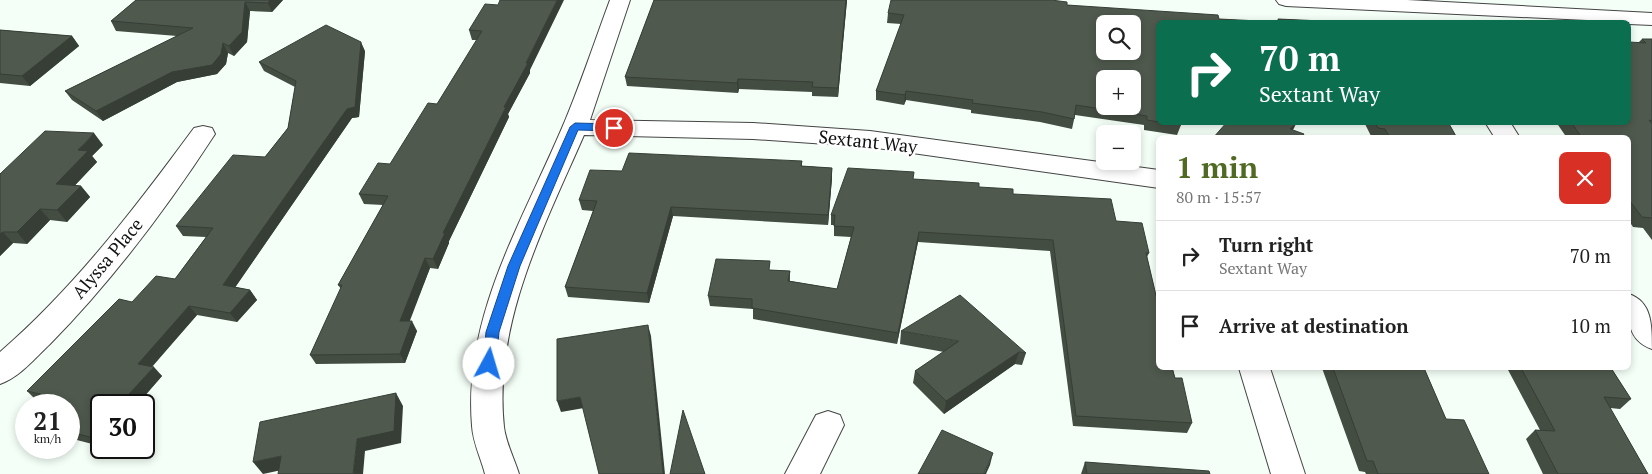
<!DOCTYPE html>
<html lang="en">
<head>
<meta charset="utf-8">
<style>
	:root { --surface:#fff; --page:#f6f6f6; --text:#222; --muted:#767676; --line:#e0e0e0; --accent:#506a24 }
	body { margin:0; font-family:"PT Serif",serif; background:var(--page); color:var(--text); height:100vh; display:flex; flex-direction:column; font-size:19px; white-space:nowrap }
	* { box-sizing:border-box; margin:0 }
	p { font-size:16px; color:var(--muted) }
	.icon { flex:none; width:28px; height:28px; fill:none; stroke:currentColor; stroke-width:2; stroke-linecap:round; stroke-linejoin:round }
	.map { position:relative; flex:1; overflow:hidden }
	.side { position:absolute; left:1156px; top:135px; width:475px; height:235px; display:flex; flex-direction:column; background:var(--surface); border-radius:8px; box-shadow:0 2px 8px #0003 }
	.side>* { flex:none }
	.banner { position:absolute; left:1156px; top:20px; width:475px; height:105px; border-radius:8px; box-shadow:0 2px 8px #0003; background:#0b6e4f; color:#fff; overflow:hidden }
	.controls { position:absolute; left:1096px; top:15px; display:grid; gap:10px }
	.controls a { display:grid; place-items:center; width:45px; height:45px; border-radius:8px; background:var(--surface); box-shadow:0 2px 8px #0003; font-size:25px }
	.speed { position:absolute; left:15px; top:394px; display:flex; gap:10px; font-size:25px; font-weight:700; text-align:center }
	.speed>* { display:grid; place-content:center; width:65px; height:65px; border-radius:50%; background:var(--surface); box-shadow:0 2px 8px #0003; line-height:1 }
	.speed small { font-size:12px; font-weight:400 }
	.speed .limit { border:2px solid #111; border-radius:8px; background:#fff; color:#111 }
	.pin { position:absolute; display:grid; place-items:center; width:42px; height:42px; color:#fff; margin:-21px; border:2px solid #fff; border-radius:50%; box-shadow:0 1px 5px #0007 }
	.me { position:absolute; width:55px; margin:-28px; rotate:6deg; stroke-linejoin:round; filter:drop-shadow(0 0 4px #0008) }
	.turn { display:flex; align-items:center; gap:18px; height:105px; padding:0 20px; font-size:22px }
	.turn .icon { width:65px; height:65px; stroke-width:2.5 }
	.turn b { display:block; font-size:35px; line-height:42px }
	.round { display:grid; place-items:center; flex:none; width:52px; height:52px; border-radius:8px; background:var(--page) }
	.summary { display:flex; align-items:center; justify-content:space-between; height:85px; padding:0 20px }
	h1 { font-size:30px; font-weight:600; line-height:38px; color:var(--accent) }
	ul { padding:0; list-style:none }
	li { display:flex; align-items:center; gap:15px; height:70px; padding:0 20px; border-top:1px solid var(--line) }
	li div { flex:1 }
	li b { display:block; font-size:19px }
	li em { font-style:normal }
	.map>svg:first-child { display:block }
</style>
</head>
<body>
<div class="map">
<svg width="1652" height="474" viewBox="0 0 1652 474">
	<rect width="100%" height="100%" fill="#f4fff7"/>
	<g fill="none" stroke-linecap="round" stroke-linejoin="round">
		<g stroke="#444" stroke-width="2">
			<g id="minor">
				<path d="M610,0H630L590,120L753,123L870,131L1159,170V188L870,147L753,139L584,135C544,227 493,323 504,427C506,443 514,458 519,474H485C481,458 473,443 472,426C463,318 521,224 562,128C580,86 594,43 610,0Z"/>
				<polygon points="1276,0 1407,0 1652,13 1652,25 1629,24 1629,22 1286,6 1279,4"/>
				<polygon points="1485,122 1510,122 1520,138 1495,138"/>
				<path d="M203,126L212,128L215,134C167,208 112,281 50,344C35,358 20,377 0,384V352C75,287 135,208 194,128Z"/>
				<path d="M1629,294C1652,302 1652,325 1652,349C1626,340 1628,317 1629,294Z"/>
				<polygon points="1239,368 1270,368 1305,474 1271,474"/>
				<polygon points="828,411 840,415 844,425 820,474 785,474 816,415"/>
			</g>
		</g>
		<use href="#minor" fill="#fff" fill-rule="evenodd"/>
	</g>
	<g fill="#444d42">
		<polygon points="136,0 283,0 272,12 250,11 247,42 234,56 228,53 226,64 217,74 177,82 103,121 72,100 65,91 177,36 116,31 111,21"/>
		<polygon points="654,0 847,0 838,97 812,96 812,92 739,89 738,93 627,86 625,77"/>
		<polygon points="498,5 530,73 508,114 509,117 449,241 449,243 438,269 430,268 409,321 417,331 405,363 316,364 310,355 341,289 338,285 383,205 364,204 359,194 390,164 437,104 477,40 472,40 469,30"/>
		<polygon points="1067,5 1219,19 1277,22 1278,19 1344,22 1159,22 1159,122 1181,122 1181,125 1177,135 1144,130 1144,125 1075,115 1072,129 1040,122 971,113 971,110 906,100 904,105 876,100 876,91 901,24 887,23 888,13"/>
		<polygon points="0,30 72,36 79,46 30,86 0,83"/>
		<polygon points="1642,39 1652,39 1652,240 1643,228 1633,227 1629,221 1629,138 1567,138 1556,122 1629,122 1638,43"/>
		<polygon points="365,51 359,117 352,118 235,287 250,290 257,300 237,322 197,315 152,367 162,376 100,446 69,438 69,405 55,405 37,401 27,391 132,302 175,279 206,237 183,236 176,226 265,157 288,128 295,87 264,71 259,62"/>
		<polygon points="1364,122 1448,122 1457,138 1372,138"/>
		<polygon points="103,145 92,156 97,162 75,185 81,186 90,197 67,222 50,220 27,244 13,243 0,256 0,174"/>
		<polygon points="802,161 802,166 832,168 832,178 828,225 673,216 649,303 568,297 565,287 593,211 582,210 579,200 622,171"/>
		<polygon points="913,179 979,187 1013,194 1116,221 1149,253 1147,257 1175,378 1192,423 1187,433 1073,426 1050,251 918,242 897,344 753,319 753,309 710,306 708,296 771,270 790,271 790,281 837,289 851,237 834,236 834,225 831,225 831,215"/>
		<polygon points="901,331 1026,353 1022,365 1015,364 944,414 913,383 915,371 944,352 900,344"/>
		<polygon points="1322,368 1424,368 1446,419 1489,474 1366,474 1365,472 1359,471"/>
		<polygon points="1507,368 1611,368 1631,399 1620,409 1610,408 1648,474 1543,474 1526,439 1535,430 1540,430"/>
		<polygon points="1085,462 1210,474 1081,474"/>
	</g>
	<g fill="#373e36">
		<polygon points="270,0 283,0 272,12 268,3"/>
		<polygon points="557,0 564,0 530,70 530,73 508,114 509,117 449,241 449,243 438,269 433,259 443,233 504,107"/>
		<polygon points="846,0 847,0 838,97 838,88"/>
		<polygon points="245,2 250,11 247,42 234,56 229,46"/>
		<polygon points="72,36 79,46 30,86 22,76"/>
		<polygon points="361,42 365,51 359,117 352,118 230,295 223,285"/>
		<polygon points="223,43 228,53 226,64 217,74 177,82 103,121 96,111 172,72"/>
		<polygon points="738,79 739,89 738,93 737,83"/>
		<polygon points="906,91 906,100 904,105 905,95"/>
		<polygon points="1296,122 1297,122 1293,130 1290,129"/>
		<polygon points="94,133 103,145 92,156 97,162 66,195 56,184 78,150"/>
		<polygon points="832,168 832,178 828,225 828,215"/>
		<polygon points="81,186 90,197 67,222 57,210"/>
		<polygon points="671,207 673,216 649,303 647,293"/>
		<polygon points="40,209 50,220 27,244 17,232"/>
		<polygon points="3,232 13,243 0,256 0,234"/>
		<polygon points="919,232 918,242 897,344 898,333"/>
		<polygon points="425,258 430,268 406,331 400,321"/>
		<polygon points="250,290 257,300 237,322 230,313"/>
		<polygon points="189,306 197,315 146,373 138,364"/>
		<polygon points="412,321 417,331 405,363 400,354"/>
		<polygon points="648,325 651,336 665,474 663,474"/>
		<polygon points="1019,352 1015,364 944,414 946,401"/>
		<polygon points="154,367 162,376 137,405 119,405"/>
		<polygon points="396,393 403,406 401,443 365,451 363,474 353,474 357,439"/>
		<polygon points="580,397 584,408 561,412 557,401"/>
		<polygon points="101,425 101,445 100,446 90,437"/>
		<polygon points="993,453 990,465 986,474 984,474"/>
		<polygon points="281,456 291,468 263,474 253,462"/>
	</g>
	<g fill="#4f594d" stroke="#373e36" fill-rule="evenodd">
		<polygon points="136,0 270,0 268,3 245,2 242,32 229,46 223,43 221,54 212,65 172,72 96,111 65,91 193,28 111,21"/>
		<polygon points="500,0 557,0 526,63 528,63 504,107 506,107 443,233 445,233 433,259 425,258 400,321 412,321 400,354 310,355 342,285 338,285 388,196 359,194 378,163 390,164 428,103 437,104 482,31 469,30 485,4 498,5"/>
		<polygon points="654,0 846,0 838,88 812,87 813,82 738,79 737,83 625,77"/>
		<path d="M891,0H1051L1067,2V5L1218,15L1219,19L1279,22L1278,19L1344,22H1159V122L1147,120V116L1076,105L1074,119L1042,112L972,103L973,100L906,91L905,95L876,91L904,15L888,13ZM1105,24H1132V51H1105ZM1105,79H1132V106H1105Z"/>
		<polygon points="326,25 361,42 355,107 347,109 223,285 250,290 230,313 189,306 138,364 154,367 119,405 101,405 101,425 90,437 69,432 69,405 55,405 61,399 27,391 119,299 132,302 156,276 175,279 213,228 176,226 233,155 265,157 288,128 296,81 259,62"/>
		<polygon points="0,30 72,36 22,76 0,74"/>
		<polygon points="1642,39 1652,39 1652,121 1649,120 1652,124 1652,218 1642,217 1629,200 1629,138 1582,138 1571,122 1629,122 1629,42 1646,43"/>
		<polygon points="1164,122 1181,122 1181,125"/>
		<polygon points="1227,122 1296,122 1290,129 1304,134 1301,138 1213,138"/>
		<polygon points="1374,122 1448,122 1457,138 1390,138 1385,129 1378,128"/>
		<polygon points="45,131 94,133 78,150 88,151 56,184 81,186 57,210 40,209 17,232 3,232 0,234 0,174"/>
		<polygon points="629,153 802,161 801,166 832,168 828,215 671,207 647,293 565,287 597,201 579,200 590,170 622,171"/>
		<polygon points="848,168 914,172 913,179 979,183 979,187 1013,189 1013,194 1111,199 1116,221 1142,223 1149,253 1146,253 1159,308 1159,368 1172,368 1175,378 1182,378 1192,423 1076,416 1053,240 919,232 898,333 752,308 752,299 708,296 716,259 770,261 769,270 790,271 788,281 837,289 854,227 834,226 835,215 831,215"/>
		<polygon points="960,295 1026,353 1019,352 946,401 915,371 959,341 901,331"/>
		<polygon points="648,325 663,474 599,474 580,397 557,401 557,339"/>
		<polygon points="1333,368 1424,368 1446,419 1464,420 1489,474 1378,474 1373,461 1367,461"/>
		<polygon points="1521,368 1611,368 1631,399 1604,397 1648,474 1558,474 1535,430 1555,431"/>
		<polygon points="396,393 394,431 357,439 353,474 278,474 281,456 253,462 260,422"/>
		<polygon points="683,410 705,474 670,474"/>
		<polygon points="942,430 993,453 984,473 986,474 918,474"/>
		<polygon points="1085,462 1209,471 1210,474 1087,474"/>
	</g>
	<polygon fill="#1a73e8" stroke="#114b97" points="575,123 614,124 619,128 614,131 578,130 520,266 499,332 496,364 494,367 489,369 485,367 483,364 486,332 508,266 570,127"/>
	<g text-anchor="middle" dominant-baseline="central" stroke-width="5" stroke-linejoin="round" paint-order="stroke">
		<g font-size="18" fill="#111" stroke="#fff">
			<text transform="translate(868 141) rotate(6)">Sextant Way</text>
			<text transform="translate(107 258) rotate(-50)">Alyssa Place</text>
		</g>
	</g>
</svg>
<div class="controls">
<a><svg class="icon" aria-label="search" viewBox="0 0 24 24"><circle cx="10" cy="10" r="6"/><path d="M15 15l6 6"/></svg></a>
<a>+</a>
<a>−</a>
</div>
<div class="speed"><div>21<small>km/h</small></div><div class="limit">30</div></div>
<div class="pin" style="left:614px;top:128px;background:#d93025"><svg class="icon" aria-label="arrive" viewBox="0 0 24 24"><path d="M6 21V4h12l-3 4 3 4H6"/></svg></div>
<svg class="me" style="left:489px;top:364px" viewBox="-20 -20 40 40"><circle r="19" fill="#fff"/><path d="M0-13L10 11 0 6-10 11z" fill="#1a73e8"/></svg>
<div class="banner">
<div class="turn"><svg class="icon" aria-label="right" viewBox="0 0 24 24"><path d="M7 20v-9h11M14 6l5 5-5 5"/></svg><div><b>70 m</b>Sextant Way</div></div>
</div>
<section class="side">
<div class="summary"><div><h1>1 min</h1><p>80 m · 15:57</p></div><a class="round" style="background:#d93025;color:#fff"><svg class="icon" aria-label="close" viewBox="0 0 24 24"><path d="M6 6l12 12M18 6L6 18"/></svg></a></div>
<ul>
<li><svg class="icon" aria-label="right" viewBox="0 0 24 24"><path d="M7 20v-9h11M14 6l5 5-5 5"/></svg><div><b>Turn right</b><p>Sextant Way</p></div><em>70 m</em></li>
<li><svg class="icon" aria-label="arrive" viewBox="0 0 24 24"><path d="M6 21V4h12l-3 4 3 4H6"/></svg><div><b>Arrive at destination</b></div><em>10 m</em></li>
</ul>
</section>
</div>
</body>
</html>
